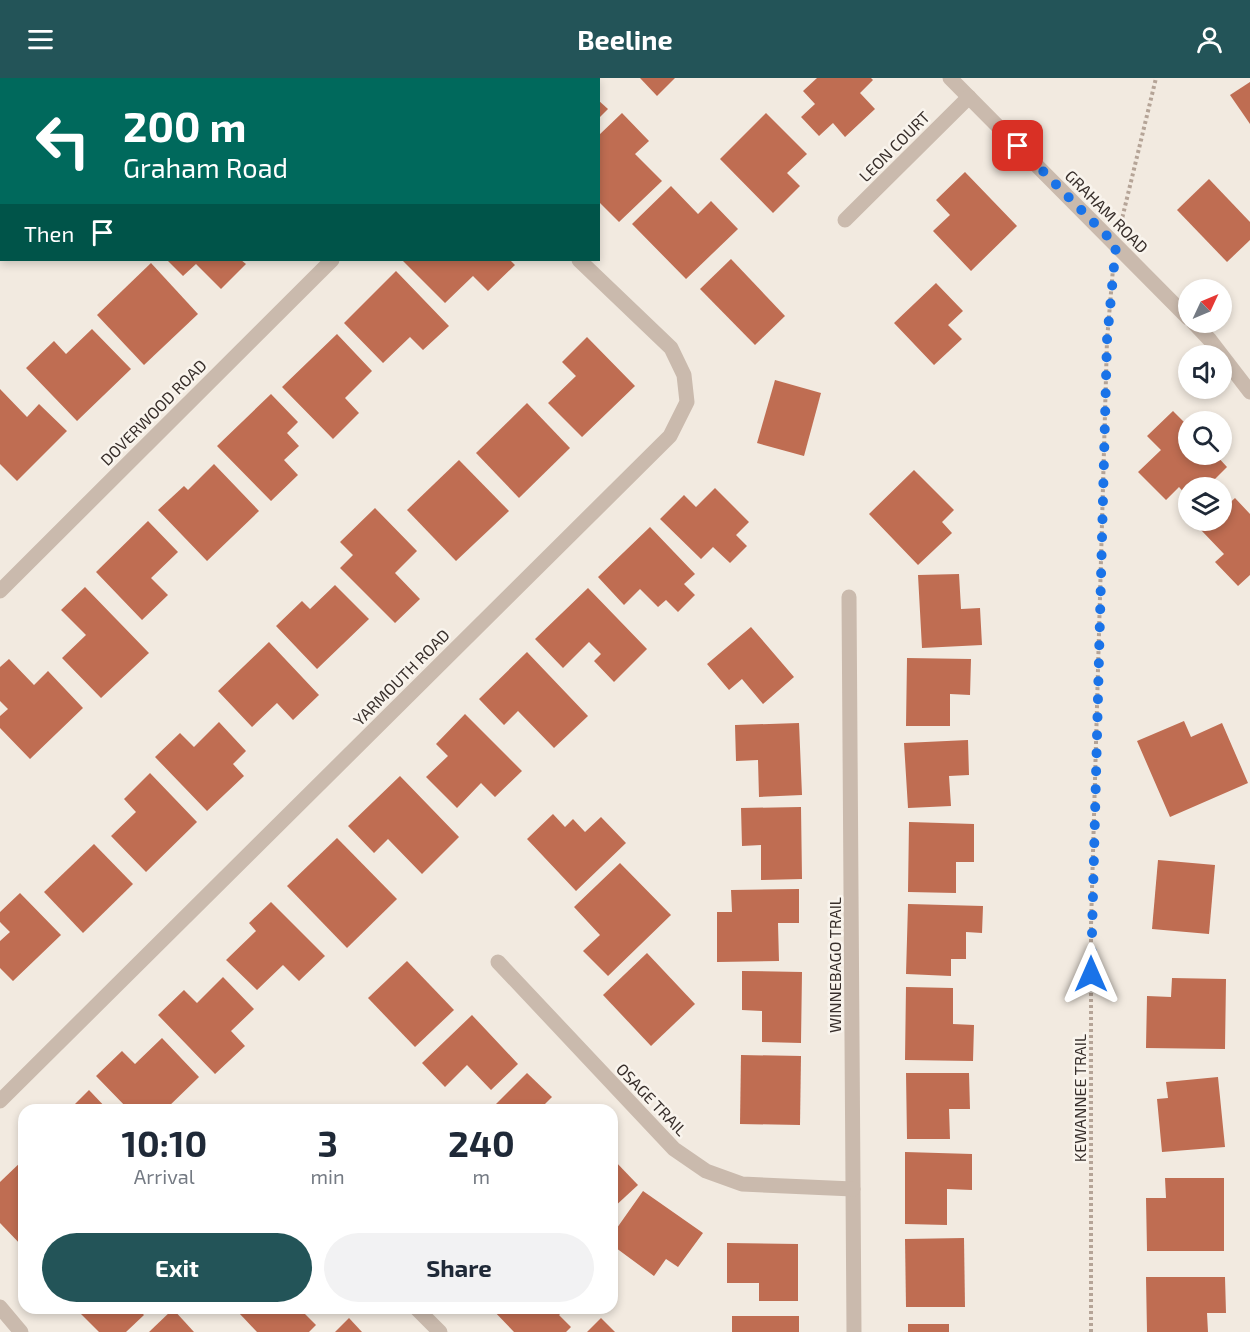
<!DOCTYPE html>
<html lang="en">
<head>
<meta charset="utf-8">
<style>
	:root { --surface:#fff; --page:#f2f2f3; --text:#1f2937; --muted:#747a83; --accent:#235458 }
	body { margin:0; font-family:"Exo 2",sans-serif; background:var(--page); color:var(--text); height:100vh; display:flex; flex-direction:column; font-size:22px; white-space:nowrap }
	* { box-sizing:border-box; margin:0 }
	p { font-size:20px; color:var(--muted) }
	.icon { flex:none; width:33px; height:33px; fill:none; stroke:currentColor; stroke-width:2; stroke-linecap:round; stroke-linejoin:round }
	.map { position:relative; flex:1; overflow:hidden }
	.details { position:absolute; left:18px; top:1026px; width:600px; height:210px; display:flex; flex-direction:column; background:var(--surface); border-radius:18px; box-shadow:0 3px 9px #0003 }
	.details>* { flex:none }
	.top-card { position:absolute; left:0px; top:0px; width:600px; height:183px; box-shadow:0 3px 9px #0003; background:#00695c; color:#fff; overflow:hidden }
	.needle { width:39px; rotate:46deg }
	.buttons { position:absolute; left:1178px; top:201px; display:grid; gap:12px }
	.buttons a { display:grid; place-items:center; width:54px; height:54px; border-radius:50%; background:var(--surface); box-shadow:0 3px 9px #0003; font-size:30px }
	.pin { position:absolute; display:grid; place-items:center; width:51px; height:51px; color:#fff; margin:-26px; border-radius:12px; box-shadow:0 3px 9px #0006 }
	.me { position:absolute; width:66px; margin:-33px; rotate:0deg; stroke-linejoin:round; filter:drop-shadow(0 0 4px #0008) }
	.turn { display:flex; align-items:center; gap:21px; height:126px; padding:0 24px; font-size:27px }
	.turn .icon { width:78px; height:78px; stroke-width:2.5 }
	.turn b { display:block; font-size:42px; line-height:51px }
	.then { display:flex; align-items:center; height:57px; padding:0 24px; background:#0003; gap:12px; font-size:22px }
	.eta { display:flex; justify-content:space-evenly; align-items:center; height:102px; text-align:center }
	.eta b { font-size:36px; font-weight:700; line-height:42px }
	.action { display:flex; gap:12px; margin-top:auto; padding:12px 24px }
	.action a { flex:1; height:69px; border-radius:36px; background:var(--accent); color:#fff; font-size:24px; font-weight:700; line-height:69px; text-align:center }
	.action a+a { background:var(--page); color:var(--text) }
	header { display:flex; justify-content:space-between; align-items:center; height:78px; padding:0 24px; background:var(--accent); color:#fff; font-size:27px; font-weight:700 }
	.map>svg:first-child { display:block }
</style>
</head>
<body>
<header><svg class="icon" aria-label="menu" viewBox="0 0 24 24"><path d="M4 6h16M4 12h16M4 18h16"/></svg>Beeline<svg class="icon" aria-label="person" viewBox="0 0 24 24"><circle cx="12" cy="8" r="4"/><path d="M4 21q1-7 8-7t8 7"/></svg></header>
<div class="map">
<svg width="1250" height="1254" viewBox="0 0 1250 1254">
	<rect width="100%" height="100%" fill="#f2eae0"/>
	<g fill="#bf6d52">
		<polygon points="640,0 675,0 657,18"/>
		<polygon points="817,0 871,0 873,2 860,15 875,31 845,59 833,45 819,58 801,39 815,26 803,13"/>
		<polygon points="1250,4 1250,46 1230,17"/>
		<polygon points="598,22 608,31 598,41"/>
		<polygon points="622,35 649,63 635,76 662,103 619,144 598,123 598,58"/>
		<polygon points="766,35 807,76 787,95 800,108 773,135 720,81"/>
		<polygon points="965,94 1017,148 971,193 933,153 950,137 936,122"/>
		<polygon points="1209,101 1250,144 1250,162 1227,184 1177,132"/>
		<polygon points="671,108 698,136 711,123 738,151 686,201 632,146"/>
		<polygon points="731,181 785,238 755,267 700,211"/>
		<polygon points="167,182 241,182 246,186 221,211 196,186 183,198"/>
		<polygon points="402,182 510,182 515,187 488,213 473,198 445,225"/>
		<polygon points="151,185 198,236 144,287 97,237"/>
		<polygon points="396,193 449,248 423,272 410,259 383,285 344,245"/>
		<polygon points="936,205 963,233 948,247 962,261 934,287 894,245"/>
		<polygon points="92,251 131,291 77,343 26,290 54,263 66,276"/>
		<polygon points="337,256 372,293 345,320 359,335 333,361 282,309"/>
		<polygon points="587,259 635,308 582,359 548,325 576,298 562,284"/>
		<polygon points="775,302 821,315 804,378 757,365"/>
		<polygon points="0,311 27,339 39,326 67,353 17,403 0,386"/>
		<polygon points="271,316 298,344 287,355 299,368 284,382 298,397 271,423 217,368"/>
		<polygon points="527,325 570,370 519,420 476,375"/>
		<polygon points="1173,333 1188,348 1188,376 1215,376 1227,389 1206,410 1188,410 1188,419 1179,409 1166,422 1138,394 1161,372 1147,358"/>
		<polygon points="459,382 509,433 456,483 407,432"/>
		<polygon points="214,386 259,433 207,483 158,432 184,408 188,412"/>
		<polygon points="914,392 954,432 942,444 952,455 918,487 869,436"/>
		<polygon points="715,410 749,444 736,457 747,468 730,485 713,469 701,481 660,441 684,417 696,429"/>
		<polygon points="1235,420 1250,436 1250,497 1238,508 1215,484 1224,476 1201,452 1211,442 1221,442 1221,433"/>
		<polygon points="375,430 417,473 395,495 420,521 395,545 340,490 353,477 340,464"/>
		<polygon points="148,443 178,474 151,500 168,517 142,542 96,494"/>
		<polygon points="650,449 695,496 684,506 695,517 678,534 666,522 658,529 640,511 624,527 598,499"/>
		<polygon points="959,496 961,531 980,530 982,567 922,570 918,497"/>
		<polygon points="335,507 369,541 317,591 276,548 302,523 310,531"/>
		<polygon points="85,509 149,575 101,620 62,580 86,557 61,532"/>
		<polygon points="588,510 647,571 614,604 594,583 601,576 589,564 563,590 535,561"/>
		<polygon points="751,549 794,599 763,626 742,601 729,612 707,586"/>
		<polygon points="269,564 319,617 293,642 277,625 252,649 218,613"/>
		<polygon points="527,574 588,638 554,670 518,633 504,647 479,621"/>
		<polygon points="907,580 971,581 970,617 950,616 950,648 906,648"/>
		<polygon points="9,581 34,607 48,593 83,630 30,681 0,650 0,638 8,631 0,623 0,589"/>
		<polygon points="465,636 522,693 495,719 481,705 457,730 426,699 448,678 436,666"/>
		<polygon points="1184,643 1191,659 1222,645 1248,705 1170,739 1137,663"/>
		<polygon points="219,644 246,673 233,686 244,698 207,733 155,679 180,655 194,669"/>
		<polygon points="799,645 802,717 759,719 758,682 736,683 735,647"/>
		<polygon points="968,662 969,697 949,698 951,728 908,730 904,665"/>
		<polygon points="150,695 197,744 146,794 111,758 136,734 124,721"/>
		<polygon points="400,698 459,759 422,796 388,761 374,775 348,748"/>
		<polygon points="801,729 802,801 761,802 761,767 742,768 741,730"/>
		<polygon points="553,736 565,749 573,741 585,754 601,739 626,765 576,813 527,761"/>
		<polygon points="909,744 974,746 974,784 956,784 956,815 908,814"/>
		<polygon points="337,760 397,821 347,870 287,808"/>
		<polygon points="94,766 133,806 83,855 44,814"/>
		<polygon points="1158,782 1215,787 1209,856 1152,851"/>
		<polygon points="620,785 671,837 608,898 583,873 600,857 574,829"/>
		<polygon points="799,811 799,845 778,845 779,883 717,884 717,834 732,834 731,812"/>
		<polygon points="20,815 61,857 13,903 0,890 0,863 10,854 0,844 0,834"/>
		<polygon points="271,824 325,878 299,903 283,887 257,912 226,882 256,853 249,845"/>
		<polygon points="908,826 983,828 982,855 966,854 966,881 951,881 951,898 906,896"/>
		<polygon points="647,875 695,926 651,968 603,917"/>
		<polygon points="407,883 454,932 415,969 368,920"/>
		<polygon points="742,893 802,894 801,965 762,964 762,933 742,932"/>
		<polygon points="223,899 254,931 231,953 245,968 215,996 158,937 184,912 197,925"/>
		<polygon points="1172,900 1226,901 1225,971 1146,970 1147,918 1171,919"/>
		<polygon points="906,909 953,910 953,946 974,947 973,983 905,982"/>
		<polygon points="472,937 518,986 491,1012 467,987 445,1009 422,985"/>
		<polygon points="162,960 199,999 165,1032 129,1032 96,998 122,973 135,986"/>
		<polygon points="741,977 801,978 800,1047 740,1046"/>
		<polygon points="527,995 552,1019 539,1032 490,1032"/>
		<polygon points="906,995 969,995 970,1031 949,1031 950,1061 907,1061"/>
		<polygon points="1218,999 1225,1069 1162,1074 1157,1021 1168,1020 1166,1004"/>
		<polygon points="89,1012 108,1032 69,1032"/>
		<polygon points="905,1074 972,1076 972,1112 947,1111 947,1147 905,1146"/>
		<polygon points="612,1080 638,1107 612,1131"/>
		<polygon points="24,1081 24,1170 0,1145 0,1104"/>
		<polygon points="1165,1100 1224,1100 1224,1173 1147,1173 1146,1120 1166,1120"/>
		<polygon points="643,1113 703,1155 678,1189 666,1181 654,1198 612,1167 612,1157"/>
		<polygon points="964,1160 965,1229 906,1229 905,1161"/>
		<polygon points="727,1165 798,1166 798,1223 759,1223 759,1205 727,1205"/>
		<polygon points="1146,1199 1225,1199 1226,1235 1207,1235 1208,1254 1147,1254"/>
		<polygon points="75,1230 137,1230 144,1237 126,1254 99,1254"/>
		<polygon points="244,1230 299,1230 316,1247 309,1254 257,1254 239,1235"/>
		<polygon points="491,1230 567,1230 559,1237 571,1249 566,1254 514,1254"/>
		<polygon points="173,1231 194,1254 149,1254"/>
		<rect x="732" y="1238" width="67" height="16"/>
		<polygon points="349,1240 362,1254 335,1254"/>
		<polygon points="601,1240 615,1254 587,1254"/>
		<rect x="908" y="1246" width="41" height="8"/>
	</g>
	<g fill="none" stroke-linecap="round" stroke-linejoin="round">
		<g stroke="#b5a497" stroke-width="4" stroke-dasharray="3 3" stroke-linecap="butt">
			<polyline points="1121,145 1156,0"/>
			<polyline points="1091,1254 1091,848 1107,262 1113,191"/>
		</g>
		<g stroke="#cabaad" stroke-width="15">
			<polyline points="950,0 1188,240"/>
			<polyline points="472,2 473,0"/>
			<polyline points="845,142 969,19"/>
			<polyline points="1193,244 1210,262 1250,314"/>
			<polyline points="0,513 332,182"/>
			<polyline points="849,519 854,1254"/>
			<polyline points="498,884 674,1071 706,1093 742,1106 853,1111"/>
			<polyline points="0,1023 670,358 687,324 684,297 671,270 579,182"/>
			<polyline points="0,1229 21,1254"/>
			<polyline points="416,1230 440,1254"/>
		</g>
	</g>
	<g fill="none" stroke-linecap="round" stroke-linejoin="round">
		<polyline stroke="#1a73e8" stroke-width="10" stroke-dasharray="0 18" points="1018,68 1116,167 1107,262 1091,896"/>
	</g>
	<g text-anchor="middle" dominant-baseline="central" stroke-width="5" stroke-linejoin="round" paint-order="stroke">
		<g font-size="16" fill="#382f2b" stroke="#f9f4ed">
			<text transform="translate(894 68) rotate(-45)">LEON COURT</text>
			<text transform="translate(1107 133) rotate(45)">GRAHAM ROAD</text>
			<text transform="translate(153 334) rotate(-45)">DOVERWOOD ROAD</text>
			<text transform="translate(401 599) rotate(-45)">YARMOUTH ROAD</text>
			<text transform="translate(834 887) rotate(-90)">WINNEBAGO TRAIL</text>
			<text transform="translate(1079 1020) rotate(-90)">KEWANNEE TRAIL</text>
			<text transform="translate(652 1021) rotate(46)">OSAGE TRAIL</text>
		</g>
	</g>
</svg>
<div class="buttons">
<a><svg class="needle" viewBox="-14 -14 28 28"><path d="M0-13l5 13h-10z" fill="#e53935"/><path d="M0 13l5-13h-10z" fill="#747a83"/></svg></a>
<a><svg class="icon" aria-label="sound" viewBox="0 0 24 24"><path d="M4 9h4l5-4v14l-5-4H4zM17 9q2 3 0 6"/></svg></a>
<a><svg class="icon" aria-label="search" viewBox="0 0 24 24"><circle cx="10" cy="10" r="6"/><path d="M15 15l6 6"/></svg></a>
<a><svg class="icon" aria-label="layers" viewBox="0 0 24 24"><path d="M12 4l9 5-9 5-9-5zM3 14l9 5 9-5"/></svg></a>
</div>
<div class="pin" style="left:1018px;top:68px;background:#d93025"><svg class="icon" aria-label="arrive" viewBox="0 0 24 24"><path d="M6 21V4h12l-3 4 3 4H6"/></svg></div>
<svg class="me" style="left:1091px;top:896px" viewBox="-20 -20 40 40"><path d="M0-17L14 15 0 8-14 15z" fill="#1a73e8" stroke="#fff" stroke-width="4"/></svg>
<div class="top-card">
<div class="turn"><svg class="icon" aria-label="left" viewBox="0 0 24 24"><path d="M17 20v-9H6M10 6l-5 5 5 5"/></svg><div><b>200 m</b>Graham Road</div></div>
<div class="then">Then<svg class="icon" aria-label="arrive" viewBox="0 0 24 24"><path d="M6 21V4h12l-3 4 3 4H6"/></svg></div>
</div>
<section class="details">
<div class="eta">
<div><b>10:10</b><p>Arrival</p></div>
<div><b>3</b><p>min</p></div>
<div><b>240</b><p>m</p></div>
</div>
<div class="action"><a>Exit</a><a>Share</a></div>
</section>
</div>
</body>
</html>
